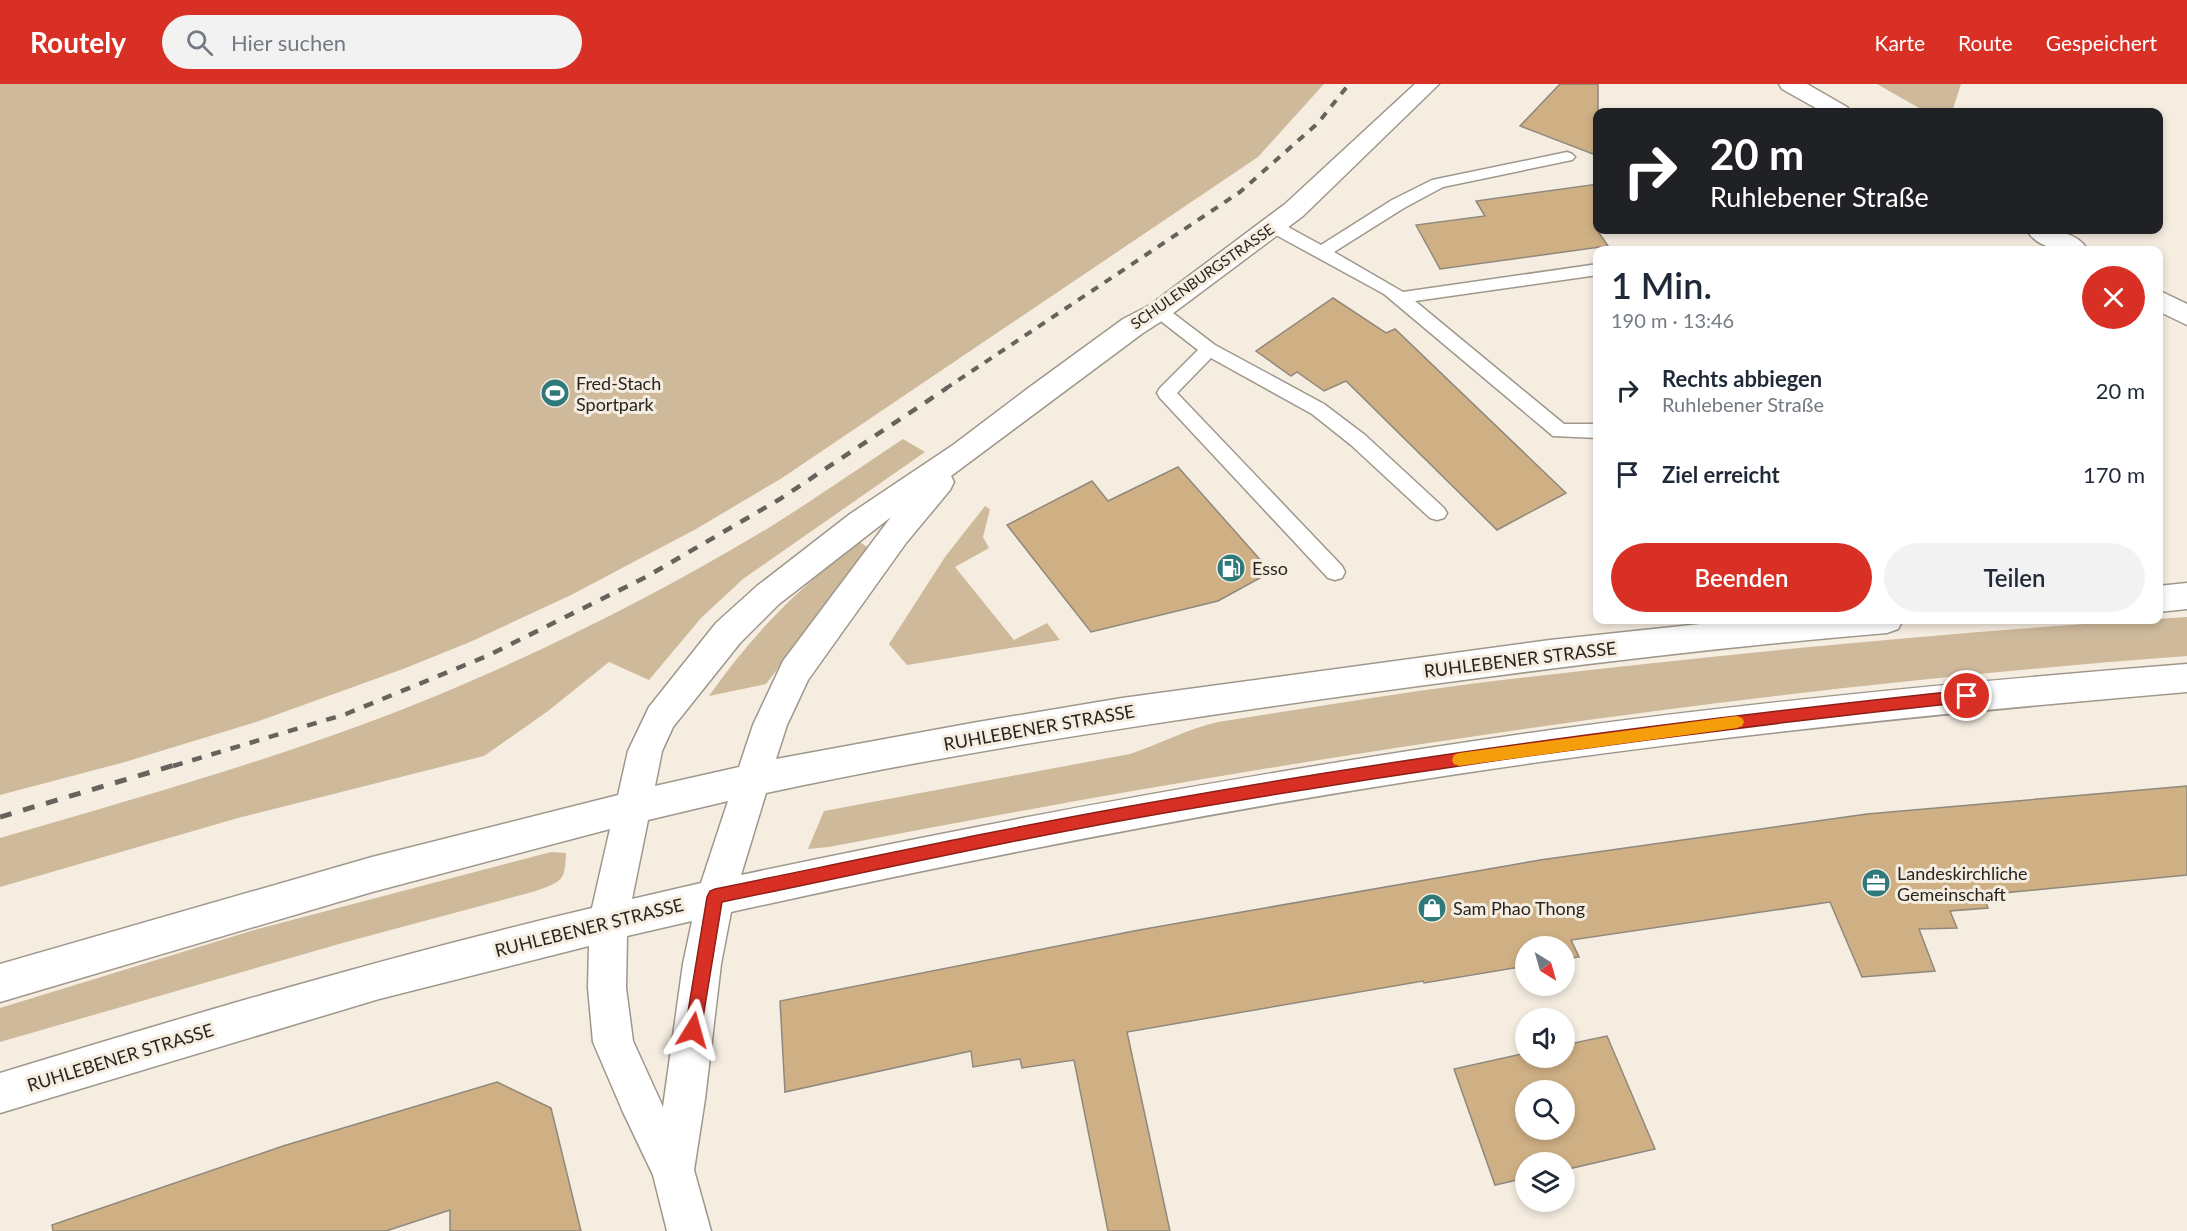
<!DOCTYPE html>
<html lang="de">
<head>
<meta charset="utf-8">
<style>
	:root { --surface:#fff; --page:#f2f2f3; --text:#1f2937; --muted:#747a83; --accent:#d93025 }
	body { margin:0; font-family:Lato,sans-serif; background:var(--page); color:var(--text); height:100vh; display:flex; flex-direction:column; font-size:22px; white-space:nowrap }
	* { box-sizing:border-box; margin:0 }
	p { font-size:20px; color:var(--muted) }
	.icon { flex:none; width:33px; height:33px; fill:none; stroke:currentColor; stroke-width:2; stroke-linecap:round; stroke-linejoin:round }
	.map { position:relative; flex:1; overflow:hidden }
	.side { position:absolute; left:1593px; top:162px; width:570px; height:378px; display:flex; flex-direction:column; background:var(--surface); border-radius:12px; box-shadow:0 3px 9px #0003 }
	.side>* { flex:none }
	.top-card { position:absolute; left:1593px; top:24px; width:570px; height:126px; border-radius:12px; box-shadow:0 3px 9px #0003; background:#202124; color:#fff; overflow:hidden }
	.needle { width:39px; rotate:143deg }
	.controls { position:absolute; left:1515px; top:852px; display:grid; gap:12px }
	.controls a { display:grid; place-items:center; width:60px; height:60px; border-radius:50%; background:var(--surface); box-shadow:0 3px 9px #0003; font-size:30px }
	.pin { position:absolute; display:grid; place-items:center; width:51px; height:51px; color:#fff; margin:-26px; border:3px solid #fff; border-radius:50%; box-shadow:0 2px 6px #0007 }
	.me { position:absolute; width:66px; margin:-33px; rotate:8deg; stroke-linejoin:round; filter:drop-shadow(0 0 4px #0008) }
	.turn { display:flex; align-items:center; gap:21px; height:126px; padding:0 18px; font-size:27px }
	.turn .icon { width:78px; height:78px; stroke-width:2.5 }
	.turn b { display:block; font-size:42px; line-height:51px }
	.round { display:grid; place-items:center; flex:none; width:63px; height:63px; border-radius:32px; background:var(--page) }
	.overview { display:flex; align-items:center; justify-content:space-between; height:102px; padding:0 18px }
	h1 { font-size:36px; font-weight:600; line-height:45px }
	.primary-button { display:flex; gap:12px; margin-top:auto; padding:12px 18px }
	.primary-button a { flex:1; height:69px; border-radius:36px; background:var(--accent); color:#fff; font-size:24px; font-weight:600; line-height:69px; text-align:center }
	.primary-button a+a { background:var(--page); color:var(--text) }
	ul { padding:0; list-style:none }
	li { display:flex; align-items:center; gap:18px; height:84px; padding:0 18px }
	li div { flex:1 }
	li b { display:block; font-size:22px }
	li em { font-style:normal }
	header { display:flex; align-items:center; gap:36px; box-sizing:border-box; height:84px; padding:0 30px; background:var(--accent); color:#fff }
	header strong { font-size:28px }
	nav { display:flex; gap:33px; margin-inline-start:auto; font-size:21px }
	.search { width:420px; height:54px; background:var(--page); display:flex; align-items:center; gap:15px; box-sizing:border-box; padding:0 21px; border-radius:33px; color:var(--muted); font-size:22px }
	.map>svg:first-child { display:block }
</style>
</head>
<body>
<header>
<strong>Routely</strong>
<div class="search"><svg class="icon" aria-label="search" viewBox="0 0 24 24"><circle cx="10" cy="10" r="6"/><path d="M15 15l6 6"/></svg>Hier suchen</div>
<nav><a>Karte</a><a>Route</a><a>Gespeichert</a></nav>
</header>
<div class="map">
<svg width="2187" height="1147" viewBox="0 0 2187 1147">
	<rect width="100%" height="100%" fill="#f6ede1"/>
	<g fill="#ceb99b">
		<polygon points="0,0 1324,0 1258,73 782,394 696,445 571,511 470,558 403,585 259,637 125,678 0,711"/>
		<polygon points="1877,0 1961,0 1952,28 1926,28"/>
		<path d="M903,355L925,368L743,495L701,534L649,596L609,578L548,627L484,672L238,734L0,803V754C157,708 314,665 464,600C569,555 672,502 770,443C815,415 859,384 903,355Z"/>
		<polygon points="985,422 990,425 983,453 989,464 955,483 1014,556 1047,539 1060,556 907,581 889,560 945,473"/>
		<path d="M860,458L867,463V467L766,600L709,612C751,552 800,501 860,458Z"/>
		<path d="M2187,533V572C1730,606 1279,676 829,763L808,765L824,727L1130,670C1160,660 1187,645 1218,638C1302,625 1386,611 1470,600C1708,571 1949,548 2187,533Z"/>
		<path d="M551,768L566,769C565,798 562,797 536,807L346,858L0,958V924L254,846Z"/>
	</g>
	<g fill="#cfb084" stroke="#90887d" stroke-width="1.5" fill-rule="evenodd">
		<polygon points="1560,0 1598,0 1598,72 1520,42"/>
		<polygon points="1598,100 1597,146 1608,162 1440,185 1416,141 1485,132 1476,117"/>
		<polygon points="1333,214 1386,249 1395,245 1566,409 1497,446 1346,297 1324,307 1297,288 1291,292 1256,267"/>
		<polygon points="1178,383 1271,488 1218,517 1091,548 1007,441 1092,397 1108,417"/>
		<polygon points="2187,702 2187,791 1983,811 1988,824 1950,827 1957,844 1919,845 1935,887 1862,893 1830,818 1571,856 1579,873 1564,875 1564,862 1526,862 1526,882 1424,899 1423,897 1127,948 1170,1147 1108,1147 1074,976 1022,984 1020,975 973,983 971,967 785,1008 780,917 1139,846 1540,776 1867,730"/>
		<path d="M1607,952L1655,1065L1564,1086V1078H1526V1094L1495,1101L1454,985L1526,969V974H1564V961ZM1526,1006H1564V1046H1526Z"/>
		<polygon points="497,998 551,1024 581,1147 450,1147 450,1126 386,1147 53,1147 52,1141 283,1062"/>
	</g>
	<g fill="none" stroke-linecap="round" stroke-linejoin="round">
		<g stroke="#9f978c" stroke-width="3">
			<g id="lane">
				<polygon points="1567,68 1572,70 1575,73 1572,76 1443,103 1404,124 1334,168 1403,208 1598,180 1598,191 1415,217 1564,340 1598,340 1598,354 1553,352 1384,210 1267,146 1265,142 1267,138 1279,138 1321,161 1392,116 1432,96"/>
				<polygon points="1159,221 1165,223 1215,261 1324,320 1365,351 1444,424 1447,429 1444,434 1437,436 1430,434 1351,361 1312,330 1211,274 1177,309 1342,482 1345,488 1342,494 1335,496 1328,494 1160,314 1157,309 1160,304 1198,266 1153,231 1150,227 1153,223"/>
			</g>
		</g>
		<g stroke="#9f978c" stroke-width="3">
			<g id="street">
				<polygon points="1779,0 1807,0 1847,23 1851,28 1823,28 1782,5"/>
				<path d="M2027,146C2048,146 2075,145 2088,166C2068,168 2037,166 2027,146Z"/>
				<polygon points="2158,206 2187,220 2187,241 2158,227"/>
			</g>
		</g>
		<g stroke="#9f978c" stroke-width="3">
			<g id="secondary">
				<path d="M1415,0H1439L1303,132L1168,233L1143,249L951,392L954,398L950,406L906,459L808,596L787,641L776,675L972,639L1122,614L1550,556L1738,536H1903L1898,545L1887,549C1705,564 1525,587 1344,612C1150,639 957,668 766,709L741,791C1009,734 1279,684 1551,646C1762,617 1974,597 2187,580V608C1975,626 1764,647 1554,676C1277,714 1003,768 731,828L721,880L705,1015L694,1086L711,1147H667L653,1091L623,1028L593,958L588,904L589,862L379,915L0,1029V989C196,929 392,871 592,824L610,745L372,808L0,918V880L372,773L618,711L628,667L649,623L716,539L757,502L850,430L953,361L1027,305L1123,235L1150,221L1285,120ZM891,433L783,577L753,641L739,683L655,702L662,667L673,643L740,559L779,520ZM728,717L701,799L632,815L648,736ZM692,837L683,880L663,1023L633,957L626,904L627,852Z"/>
				<polygon points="2187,499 2187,525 2158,528 2158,502"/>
			</g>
		</g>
		<use href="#lane" fill="#fff" fill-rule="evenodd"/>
		<use href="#street" fill="#fff" fill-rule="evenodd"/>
		<use href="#secondary" fill="#fff" fill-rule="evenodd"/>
		<polyline stroke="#67625c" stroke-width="4" stroke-dasharray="8 8" stroke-linecap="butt" points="945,305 1240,108 1318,39 1349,0"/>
		<polyline stroke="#67625c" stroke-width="4.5" stroke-dasharray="10 10" stroke-linecap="butt" points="173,682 346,630 487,572 646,493 780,415 947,304"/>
		<polyline stroke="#67625c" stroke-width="5" stroke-dasharray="12 12" stroke-linecap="butt" points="0,733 178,680"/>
	</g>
	<path fill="#d93025" stroke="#8d1f18" stroke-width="1.5" d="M1967,606L1972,608L1974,612L1972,617L1967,618C1702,646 1438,682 1176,727C1024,753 873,787 722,818L701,946L699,952L693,954L687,952L685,946L707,813L710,807L715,805C867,774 1019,741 1171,715C1435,668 1701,634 1967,606Z"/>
	<polygon fill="#f59e0b" points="1737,632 1742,634 1744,638 1742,642 1737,644 1459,682 1454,680 1452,676 1454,671 1459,669"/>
	<defs>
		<g id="stadium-disc" transform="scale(1.5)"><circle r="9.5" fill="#30797b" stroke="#f6ede1"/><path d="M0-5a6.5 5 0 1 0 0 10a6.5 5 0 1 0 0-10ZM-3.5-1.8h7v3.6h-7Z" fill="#fff"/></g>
		<g id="fuel-disc" transform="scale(1.5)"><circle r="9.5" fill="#30797b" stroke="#f6ede1"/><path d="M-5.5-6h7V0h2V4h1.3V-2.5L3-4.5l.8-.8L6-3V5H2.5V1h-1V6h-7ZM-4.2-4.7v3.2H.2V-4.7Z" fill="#fff"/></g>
		<g id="office-disc" transform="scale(1.5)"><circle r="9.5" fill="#30797b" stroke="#f6ede1"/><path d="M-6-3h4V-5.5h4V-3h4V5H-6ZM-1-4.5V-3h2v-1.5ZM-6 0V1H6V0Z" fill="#fff"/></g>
		<g id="shop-disc" transform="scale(1.5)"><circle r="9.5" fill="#30797b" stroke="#f6ede1"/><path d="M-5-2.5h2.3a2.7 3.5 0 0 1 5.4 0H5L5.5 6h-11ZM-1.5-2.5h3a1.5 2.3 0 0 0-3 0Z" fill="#fff"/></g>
	</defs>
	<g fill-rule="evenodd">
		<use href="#stadium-disc" x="555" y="309"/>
		<use href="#fuel-disc" x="1231" y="484"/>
		<use href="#office-disc" x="1876" y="799"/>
		<use href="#shop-disc" x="1432" y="824"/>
	</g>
	<g text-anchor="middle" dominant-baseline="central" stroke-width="6" stroke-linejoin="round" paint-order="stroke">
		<g font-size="15" fill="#282521" stroke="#f6ede1">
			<text transform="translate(1202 192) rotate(-35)">SCHULENBURGSTRASSE</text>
		</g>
		<g font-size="18" fill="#282521" stroke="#f6ede1" text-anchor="start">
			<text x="576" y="299">Fred-Stach<tspan x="576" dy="21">Sportpark</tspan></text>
			<text x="1252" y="484">Esso</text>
			<text x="1897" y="789">Landeskirchliche<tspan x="1897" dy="21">Gemeinschaft</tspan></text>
			<text x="1453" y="824">Sam Phao Thong</text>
		</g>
		<g font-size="18" fill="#282521" stroke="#f6ede1">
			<text transform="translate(1520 575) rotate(-7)">RUHLEBENER STRASSE</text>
			<text transform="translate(1039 643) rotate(-10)">RUHLEBENER STRASSE</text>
			<text transform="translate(589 843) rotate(-14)">RUHLEBENER STRASSE</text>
			<text transform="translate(120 973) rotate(-17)">RUHLEBENER STRASSE</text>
		</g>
	</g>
</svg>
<div class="controls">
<a><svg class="needle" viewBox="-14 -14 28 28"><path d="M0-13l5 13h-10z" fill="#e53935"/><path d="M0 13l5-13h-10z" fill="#747a83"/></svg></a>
<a><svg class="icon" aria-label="sound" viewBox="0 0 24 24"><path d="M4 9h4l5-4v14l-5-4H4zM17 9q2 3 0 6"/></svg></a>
<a><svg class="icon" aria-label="search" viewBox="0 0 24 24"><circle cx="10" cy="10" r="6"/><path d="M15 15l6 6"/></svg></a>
<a><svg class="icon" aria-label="layers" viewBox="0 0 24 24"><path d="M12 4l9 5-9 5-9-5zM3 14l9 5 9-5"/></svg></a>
</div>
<div class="pin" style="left:1967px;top:612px;background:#d93025"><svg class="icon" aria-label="arrive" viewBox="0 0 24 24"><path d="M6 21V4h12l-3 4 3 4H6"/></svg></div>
<svg class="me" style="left:693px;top:946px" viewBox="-20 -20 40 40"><path d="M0-17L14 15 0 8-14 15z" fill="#d93025" stroke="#fff" stroke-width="4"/></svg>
<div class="top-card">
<div class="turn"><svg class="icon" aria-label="right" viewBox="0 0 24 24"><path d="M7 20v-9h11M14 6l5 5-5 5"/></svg><div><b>20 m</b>Ruhlebener Straße</div></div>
</div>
<section class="side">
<div class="overview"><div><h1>1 Min.</h1><p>190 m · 13:46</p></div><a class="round" style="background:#d93025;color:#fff"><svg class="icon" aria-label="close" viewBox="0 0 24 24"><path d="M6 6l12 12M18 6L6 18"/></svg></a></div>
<ul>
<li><svg class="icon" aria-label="right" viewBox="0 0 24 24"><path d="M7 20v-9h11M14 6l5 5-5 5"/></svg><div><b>Rechts abbiegen</b><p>Ruhlebener Straße</p></div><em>20 m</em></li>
<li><svg class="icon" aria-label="arrive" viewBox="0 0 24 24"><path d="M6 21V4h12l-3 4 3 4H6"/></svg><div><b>Ziel erreicht</b></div><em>170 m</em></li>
</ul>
<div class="primary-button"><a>Beenden</a><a>Teilen</a></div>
</section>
</div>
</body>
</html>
